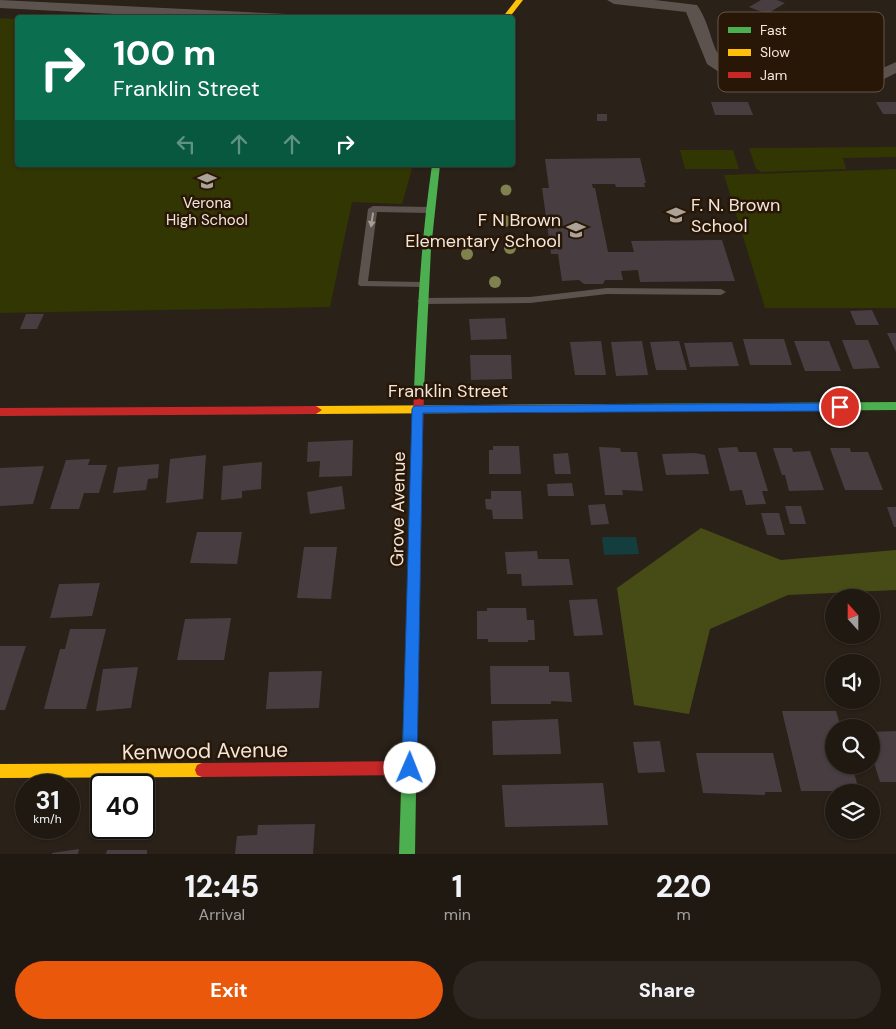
<!DOCTYPE html>
<html lang="en">
<head>
<meta charset="utf-8">
<style>
	:root { --surface:#201912; --page:#2d2620; --text:#f1f3f6; --muted:#a2a09f; --line:#3d3832; --accent:#ea580c }
	body { margin:0; font-family:"DM Sans",sans-serif; background:var(--page); color:var(--text); height:100vh; display:flex; flex-direction:column; font-size:19px; white-space:nowrap }
	* { box-sizing:border-box; margin:0 }
	p { font-size:16px; color:var(--muted) }
	.icon { flex:none; width:28px; height:28px; fill:none; stroke:currentColor; stroke-width:2; stroke-linecap:round; stroke-linejoin:round }
	.map { position:relative; height:854px; overflow:hidden }
	.details { display:flex; flex-direction:column; background:var(--surface); flex:1 }
	.details>* { flex:none }
	.guide { position:absolute; left:15px; top:15px; width:500px; height:152px; border-radius:5px; box-shadow:0 1px 4px #0004,0 0 0 1px var(--line); background:#0b6e4f; color:#fff; overflow:hidden }
	.needle { width:32px; rotate:339deg }
	.tools { position:absolute; left:825px; top:589px; display:grid; gap:10px }
	.tools a { display:grid; place-items:center; width:55px; height:55px; border-radius:50%; background:var(--surface); box-shadow:0 1px 4px #0004,0 0 0 1px var(--line); font-size:25px }
	.speed { position:absolute; left:15px; top:774px; display:flex; gap:10px; font-size:25px; font-weight:700; text-align:center }
	.speed>* { display:grid; place-content:center; width:65px; height:65px; border-radius:50%; background:var(--surface); box-shadow:0 1px 4px #0004,0 0 0 1px var(--line); line-height:1 }
	.speed small { font-size:12px; font-weight:400 }
	.speed .limit { border:2px solid #111; border-radius:8px; background:#fff; color:#111 }
	.pin { position:absolute; display:grid; place-items:center; width:42px; height:42px; color:#fff; margin:-21px; border:2px solid #fff; border-radius:50%; box-shadow:0 1px 5px #0007 }
	.me { position:absolute; width:55px; margin:-28px; rotate:1deg; stroke-linejoin:round; filter:drop-shadow(0 0 4px #0008) }
	.turn { display:flex; align-items:center; gap:18px; height:105px; padding:0 15px; font-size:22px }
	.turn .icon { width:65px; height:65px; stroke-width:2.5 }
	.turn b { display:block; font-size:35px; line-height:42px }
	.lanes { display:flex; align-items:center; height:48px; padding:0 15px; background:#0003; justify-content:center; gap:25px; direction:ltr }
	.lanes .off { opacity:.35 }
	.eta { display:flex; justify-content:space-evenly; align-items:center; height:85px; text-align:center }
	.eta b { font-size:30px; font-weight:800; line-height:35px }
	.cta { display:flex; gap:10px; margin-top:auto; padding:10px 15px }
	.cta a { flex:1; height:58px; border-radius:30px; background:var(--accent); color:#fff; font-size:20px; font-weight:800; line-height:58px; text-align:center }
	.cta a+a { background:var(--page); color:var(--text) }
	.map>svg:first-child { display:block }
</style>
</head>
<body>
<div class="map">
<svg width="896" height="854" viewBox="0 0 896 854">
	<rect width="100%" height="100%" fill="#2a2118"/>
	<g fill="#323603">
		<polygon points="0,18 17,19 18,165 413,165 402,204 352,202 330,307 0,313"/>
		<polygon points="896,147 896,157 843,158 846,169 762,172 756,169 749,148"/>
		<polygon points="680,150 733,150 739,169 685,169"/>
		<polygon points="896,169 896,308 765,308 724,175"/>
	</g>
	<polygon fill="#474c16" points="701,528 781,560 896,550 896,590 788,595 710,629 689,714 634,705 617,588"/>
	<polygon fill="#143e3e" points="602,537 636,537 639,554 604,555"/>
	<g fill="#483e42">
		<polygon points="761,0 777,0 785,3 767,14 749,7"/>
		<polygon points="711,102 748,102 753,115 715,115"/>
		<polygon points="876,102 896,102 896,114 883,114"/>
		<rect x="597" y="114" width="10" height="7"/>
		<polygon points="640,158 646,183 644,183 645,187 616,187 615,184 592,184 593,188 595,188 608,252 634,252 631,241 722,240 735,281 640,282 638,270 621,271 623,280 605,280 603,284 584,284 579,280 562,281 558,254 551,254 542,188 549,188 545,159"/>
		<polygon points="872,310 879,325 856,325 850,311"/>
		<polygon points="26,314 44,314 37,329 20,329"/>
		<polygon points="505,318 507,339 471,340 469,319"/>
		<polygon points="887,333 896,333 896,352"/>
		<polygon points="743,339 784,339 792,365 750,365"/>
		<polygon points="842,340 868,340 880,368 853,369"/>
		<polygon points="601,341 606,375 575,375 570,342"/>
		<polygon points="642,341 648,375 616,376 611,342"/>
		<polygon points="679,341 687,370 656,370 650,342"/>
		<polygon points="794,341 829,341 841,371 805,371"/>
		<polygon points="732,342 739,366 690,367 684,343"/>
		<polygon points="470,355 511,355 512,379 471,380"/>
		<polygon points="353,440 352,476 319,477 320,461 307,462 308,442"/>
		<polygon points="493,446 519,446 521,474 489,474 489,450 493,450"/>
		<polygon points="599,447 620,448 621,452 637,452 643,491 622,490 623,495 605,495"/>
		<polygon points="737,447 739,452 756,452 768,491 762,491 766,504 746,505 742,490 730,491 718,448"/>
		<polygon points="773,448 792,448 793,452 810,451 824,490 789,491 785,475 782,475"/>
		<polygon points="830,448 850,448 851,452 868,452 883,490 845,490"/>
		<polygon points="568,453 571,474 555,474 553,454"/>
		<polygon points="695,453 705,455 709,474 666,475 662,454"/>
		<polygon points="206,455 203,499 166,503 170,459"/>
		<polygon points="90,459 88,465 107,465 99,493 84,493 79,509 50,509 66,460"/>
		<polygon points="262,462 261,489 242,491 242,498 221,500 223,466"/>
		<polygon points="159,464 158,478 148,479 146,490 113,493 118,467"/>
		<polygon points="44,466 33,504 0,506 0,468"/>
		<polygon points="572,483 574,496 548,496 547,484"/>
		<polygon points="342,486 345,509 310,514 307,492"/>
		<polygon points="491,491 521,491 523,519 493,519 492,510 486,509 485,499 491,499"/>
		<polygon points="605,504 609,524 591,525 588,505"/>
		<polygon points="785,506 801,506 806,524 790,524"/>
		<polygon points="887,507 896,507 896,527 894,527"/>
		<polygon points="761,513 779,513 785,535 767,535"/>
		<polygon points="197,532 242,532 237,564 190,563"/>
		<polygon points="304,547 337,547 331,599 297,598"/>
		<polygon points="537,551 538,559 569,559 573,585 522,586 521,574 507,574 505,552"/>
		<polygon points="100,583 92,616 50,618 59,584"/>
		<polygon points="597,599 603,635 574,636 569,600"/>
		<polygon points="487,608 526,608 527,620 534,620 535,640 528,640 528,642 488,642 488,639 477,639 477,611 487,611"/>
		<polygon points="231,618 224,660 177,660 185,619"/>
		<polygon points="70,629 106,629 86,709 44,709 60,649 65,649"/>
		<polygon points="0,646 26,646 5,710 0,710"/>
		<polygon points="490,666 549,666 549,672 569,672 572,702 551,701 551,704 491,704"/>
		<polygon points="138,667 131,708 96,711 103,669"/>
		<polygon points="322,671 319,708 266,709 269,672"/>
		<polygon points="782,711 836,711 841,728 834,728 834,765 852,765 859,791 801,791"/>
		<polygon points="558,719 561,754 493,755 492,721"/>
		<polygon points="896,731 896,782 880,782 871,753 871,732"/>
		<polygon points="660,741 665,772 638,773 633,742"/>
		<polygon points="696,753 773,753 782,792 765,792 765,795 703,793"/>
		<polygon points="603,783 608,825 505,827 502,785"/>
		<polygon points="315,824 313,854 235,854 237,836 257,835 258,825"/>
		<polygon points="79,849 78,854 52,854 52,853"/>
		<polygon points="107,850 147,850 147,854 106,854"/>
	</g>
	<g fill="none" stroke-linecap="round" stroke-linejoin="round">
		<g fill="#5c534f" fill-rule="evenodd">
			<polygon points="373,206 429,207 434,210 429,213 377,212 368,281 423,282 428,285 426,287 360,286 358,284 368,209"/>
			<polygon points="607,288 721,289 726,292 721,295 607,294 530,303 422,304 417,301 422,298 530,297"/>
		</g>
		<g fill="#5c534f" fill-rule="evenodd">
			<polygon points="0,0 287,14 294,18 190,18 0,8"/>
			<path d="M607,0H655L697,5C719,38 705,63 752,75H861L874,72L896,62V73L884,79L861,85H752L728,78L707,64L686,12L614,4Z"/>
		</g>
		<g fill="#4caf50" fill-rule="evenodd">
			<path d="M432,165H440L431,249L424,390L419,394L414,390C417,315 421,240 432,165Z"/>
			<polygon points="896,402 896,410 605,412 599,408 605,404"/>
			<polygon points="413,592 418,594 419,598 415,854 399,854 407,598 408,594"/>
		</g>
		<g fill="#ffc107" fill-rule="evenodd">
			<polygon points="516,0 523,0 509,18 502,18"/>
			<polygon points="605,404 611,408 605,412 316,414 310,410 316,406"/>
			<polygon points="202,763 207,765 209,770 207,775 202,777 0,778 0,764"/>
		</g>
		<g fill="#c62828" fill-rule="evenodd">
			<polygon points="419,386 424,390 419,598 418,602 413,604 408,602 407,598 414,390"/>
			<polygon points="316,406 322,410 316,414 0,416 0,408"/>
			<polygon points="410,761 415,763 417,768 415,773 410,775 202,777 197,775 195,770 197,765 202,763"/>
		</g>
	</g>
	<g fill="#7f824e">
		<circle cx="506" cy="190" r="5.5"/>
		<circle cx="505" cy="221" r="6"/>
		<circle cx="510" cy="248" r="6"/>
		<circle cx="467" cy="254" r="6"/>
		<circle cx="495" cy="282" r="6"/>
	</g>
	<defs><path id="oneway-solid" d="M-6-.8H1V-3.2L6.5 0L1 3.2V.8H-6Z" transform="scale(1.25)"/></defs>
	<use fill="#a89d96" href="#oneway-solid" transform="translate(372 220) rotate(98)"/>
	<polygon fill="#1a73e8" stroke="#114b97" points="840,403 845,407 840,411 423,413 417,768 415,773 410,775 404,773 402,768 412,409 414,406"/>
	<defs>
		<g id="school-bare" transform="scale(1.5)"><path d="M0-5L7-2L0 1L-7-2ZM-4 1L0 2.5L4 1V4Q0 6-4 4Z" fill="#ada297" stroke="#281706" stroke-width="2.5" paint-order="stroke"/></g>
	</defs>
	<g fill-rule="evenodd">
		<use href="#school-bare" x="207" y="181"/>
		<use href="#school-bare" x="676" y="215"/>
		<use href="#school-bare" x="576" y="230"/>
	</g>
	<g text-anchor="middle" dominant-baseline="central" stroke-width="5" stroke-linejoin="round" paint-order="stroke">
		<g font-size="15" fill="#f3e7dc" stroke="#281706">
			<text x="207" y="203">Verona<tspan x="207" dy="17">High School</tspan></text>
		</g>
		<g font-size="18" fill="#f3e7dc" stroke="#281706" text-anchor="start">
			<text x="691" y="205">F. N. Brown<tspan x="691" dy="21">School</tspan></text>
			<text x="561" y="220" text-anchor="end">F N Brown<tspan x="561" dy="21">Elementary School</tspan></text>
		</g>
		<g font-size="18" fill="#f3e7dc" stroke="#281706">
			<text x="448" y="391">Franklin Street</text>
			<text transform="translate(398 509) rotate(-89)">Grove Avenue</text>
		</g>
		<g font-size="21" fill="#f3e7dc" stroke="#281706">
			<text transform="translate(205 751) rotate(-1)">Kenwood Avenue</text>
		</g>
	</g>
	<rect x="718" y="12" width="166" height="80" rx="8" fill="#281706" stroke="#655546" stroke-width="1"/>
	<rect x="728" y="27" width="23" height="6" fill="#4caf50"/>
	<rect x="728" y="49" width="23" height="7" fill="#ffc107"/>
	<rect x="728" y="72" width="23" height="6" fill="#c62828"/>
	<g font-size="14" fill="#f3e7dc">
		<text x="760" y="35">Fast</text>
		<text x="760" y="57">Slow</text>
		<text x="760" y="80">Jam</text>
	</g>
</svg>
<div class="tools">
<a><svg class="needle" viewBox="-14 -14 28 28"><path d="M0-13l5 13h-10z" fill="#e53935"/><path d="M0 13l5-13h-10z" fill="#a2a09f"/></svg></a>
<a><svg class="icon" aria-label="sound" viewBox="0 0 24 24"><path d="M4 9h4l5-4v14l-5-4H4zM17 9q2 3 0 6"/></svg></a>
<a><svg class="icon" aria-label="search" viewBox="0 0 24 24"><circle cx="10" cy="10" r="6"/><path d="M15 15l6 6"/></svg></a>
<a><svg class="icon" aria-label="layers" viewBox="0 0 24 24"><path d="M12 4l9 5-9 5-9-5zM3 14l9 5 9-5"/></svg></a>
</div>
<div class="speed"><div>31<small>km/h</small></div><div class="limit">40</div></div>
<div class="pin" style="left:840px;top:407px;background:#d93025"><svg class="icon" aria-label="arrive" viewBox="0 0 24 24"><path d="M6 21V4h12l-3 4 3 4H6"/></svg></div>
<svg class="me" style="left:410px;top:768px" viewBox="-20 -20 40 40"><circle r="19" fill="#fff"/><path d="M0-13L10 11 0 6-10 11z" fill="#1a73e8"/></svg>
<div class="guide">
<div class="turn"><svg class="icon" aria-label="right" viewBox="0 0 24 24"><path d="M7 20v-9h11M14 6l5 5-5 5"/></svg><div><b>100 m</b>Franklin Street</div></div>
<div class="lanes"><svg class="icon off" aria-label="left" viewBox="0 0 24 24"><path d="M17 20v-9H6M10 6l-5 5 5 5"/></svg><svg class="icon off" aria-label="ahead" viewBox="0 0 24 24"><path d="M12 20V5M6 11l6-6 6 6"/></svg><svg class="icon off" aria-label="ahead" viewBox="0 0 24 24"><path d="M12 20V5M6 11l6-6 6 6"/></svg><svg class="icon" aria-label="right" viewBox="0 0 24 24"><path d="M7 20v-9h11M14 6l5 5-5 5"/></svg></div>
</div>
</div>
<section class="details">
<div class="eta">
<div><b>12:45</b><p>Arrival</p></div>
<div><b>1</b><p>min</p></div>
<div><b>220</b><p>m</p></div>
</div>
<div class="cta"><a>Exit</a><a>Share</a></div>
</section>
</body>
</html>
